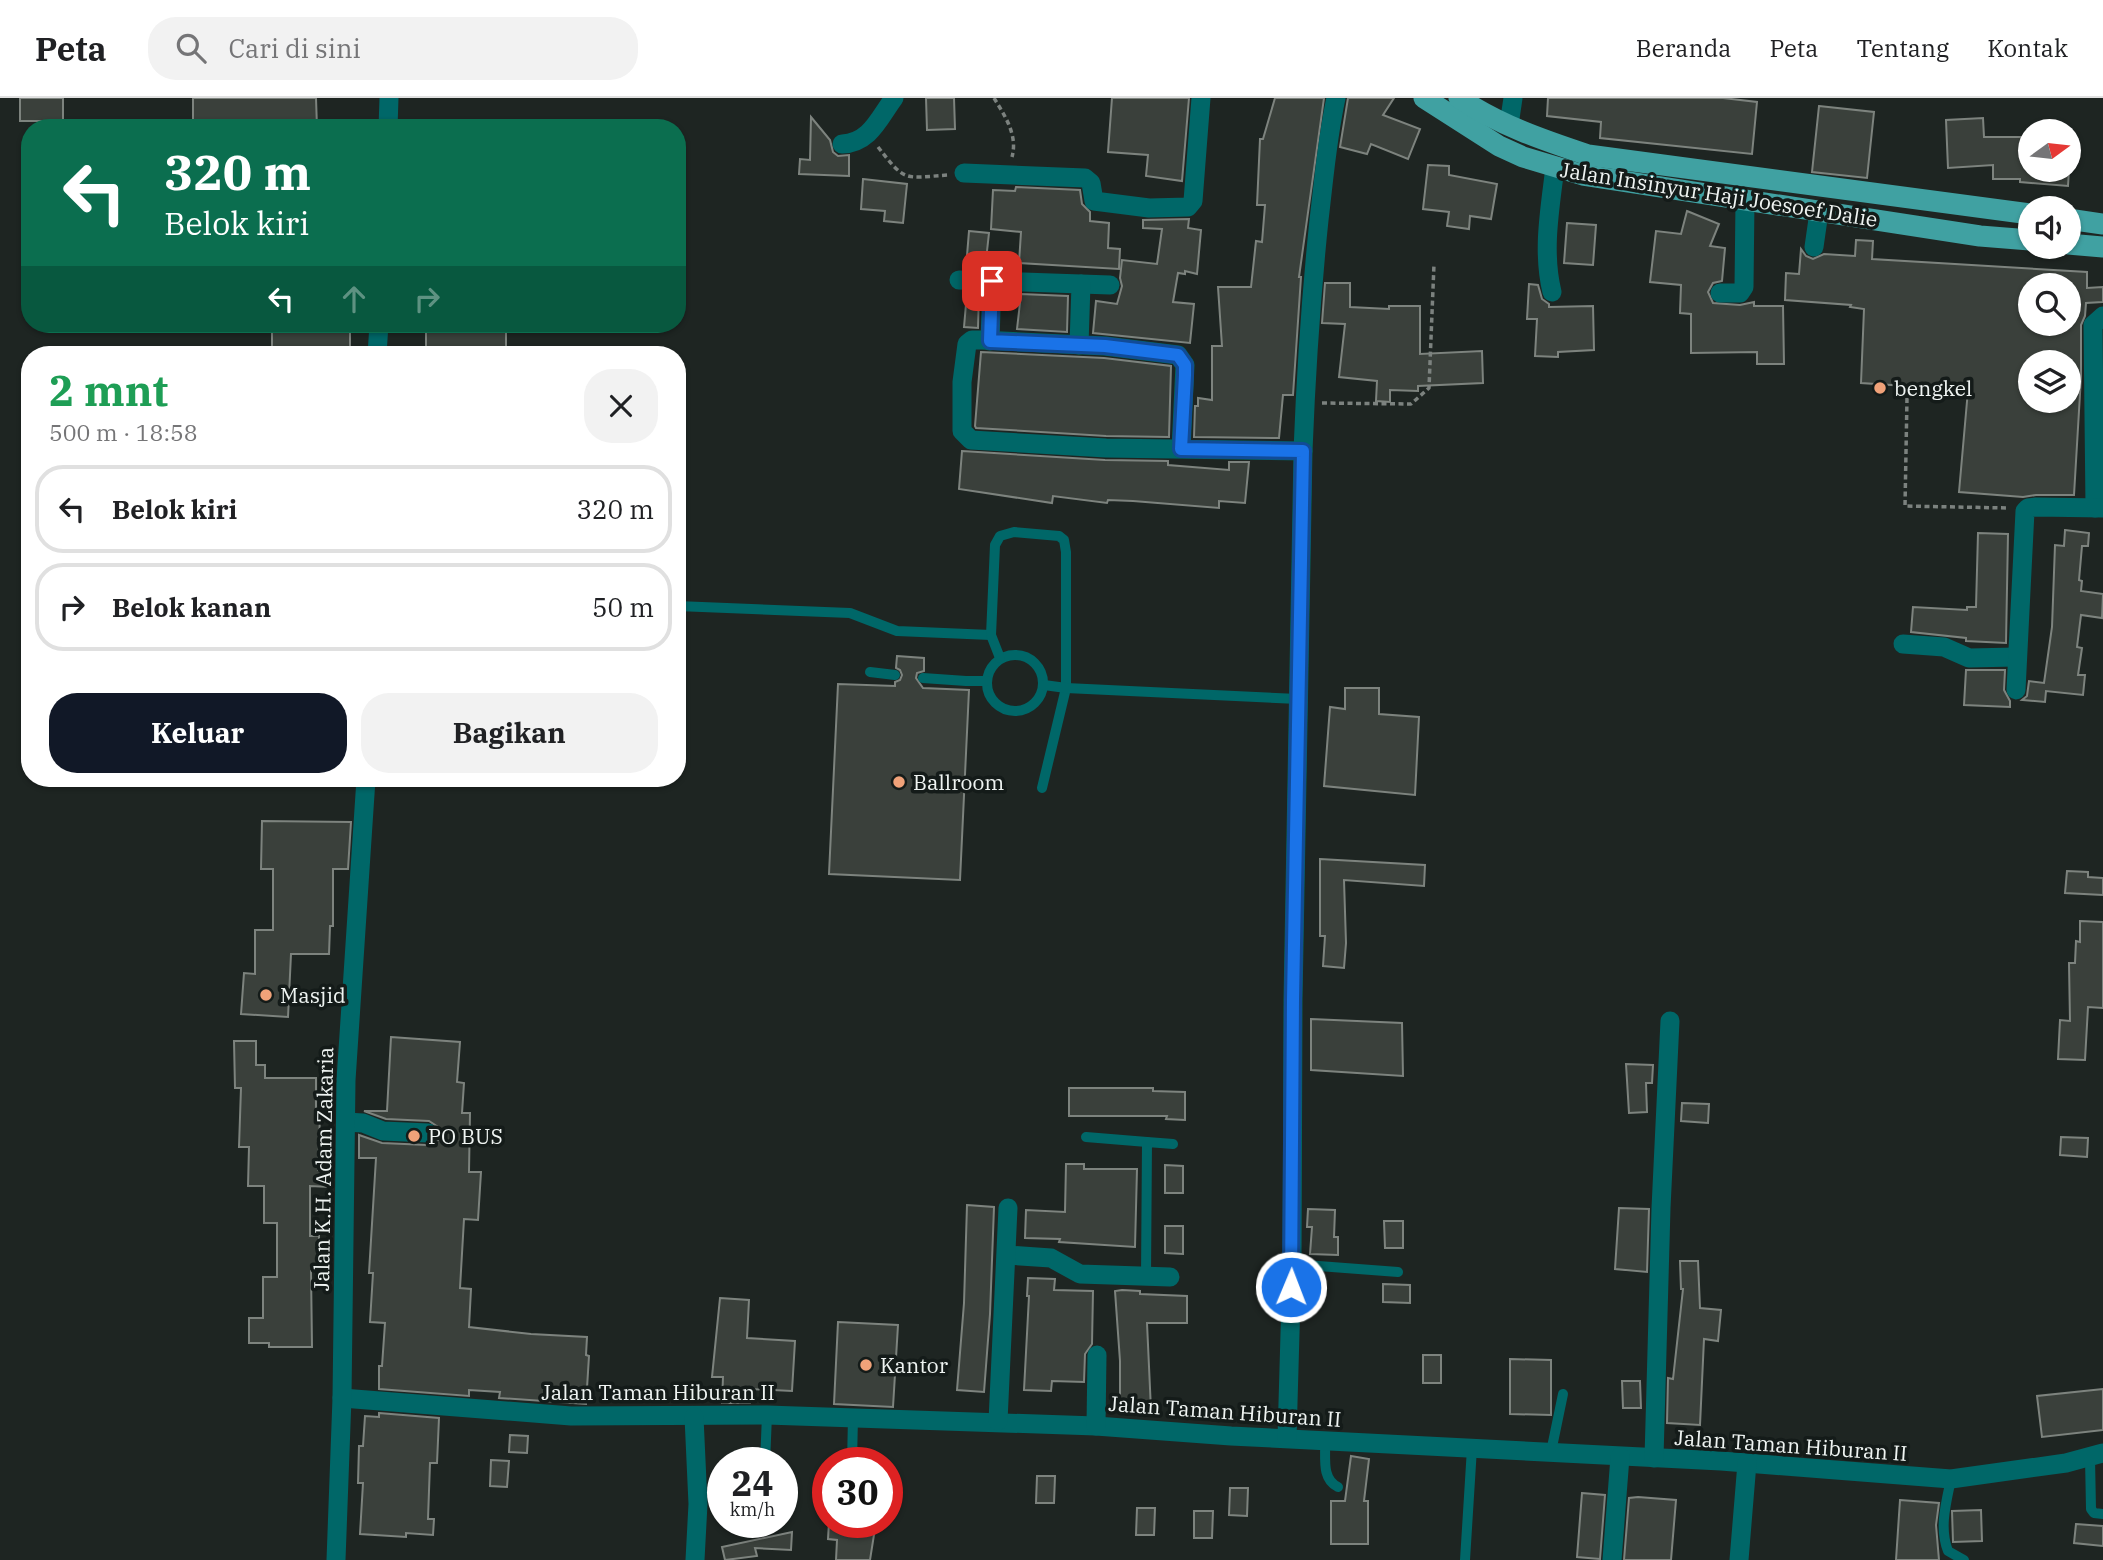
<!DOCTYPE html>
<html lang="id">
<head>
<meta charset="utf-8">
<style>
	:root { --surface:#fff; --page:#f2f2f2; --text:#202124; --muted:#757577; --line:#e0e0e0; --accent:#111827 }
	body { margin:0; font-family:"IBM Plex Serif",serif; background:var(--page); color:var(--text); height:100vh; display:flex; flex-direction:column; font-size:26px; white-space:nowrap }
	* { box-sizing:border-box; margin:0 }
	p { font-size:23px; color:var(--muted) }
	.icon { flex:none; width:38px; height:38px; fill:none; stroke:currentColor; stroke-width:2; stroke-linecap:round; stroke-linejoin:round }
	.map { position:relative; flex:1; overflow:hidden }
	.panel { position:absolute; left:21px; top:248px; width:665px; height:441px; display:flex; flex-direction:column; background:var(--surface); border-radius:28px; box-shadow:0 2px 5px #0004 }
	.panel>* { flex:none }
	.hud { position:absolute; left:21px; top:21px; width:665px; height:214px; border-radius:28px; box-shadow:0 2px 5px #0004; background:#0b6e4f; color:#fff; overflow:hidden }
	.needle { width:46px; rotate:75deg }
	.controls { position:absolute; left:2018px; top:21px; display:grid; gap:14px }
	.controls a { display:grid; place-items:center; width:63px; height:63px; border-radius:50%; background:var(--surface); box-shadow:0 2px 5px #0004; font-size:35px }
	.speed { position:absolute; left:707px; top:1349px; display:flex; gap:14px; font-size:35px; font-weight:700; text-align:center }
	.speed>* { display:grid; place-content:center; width:91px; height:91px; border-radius:50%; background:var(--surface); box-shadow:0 2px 5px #0004; line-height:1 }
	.speed small { font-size:18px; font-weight:400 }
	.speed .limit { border:10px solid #d22; background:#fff; color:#111 }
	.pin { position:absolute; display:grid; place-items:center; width:60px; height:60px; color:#fff; margin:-30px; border-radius:14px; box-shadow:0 4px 10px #0006 }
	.me { position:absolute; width:77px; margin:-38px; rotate:1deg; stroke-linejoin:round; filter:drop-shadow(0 0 5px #0008) }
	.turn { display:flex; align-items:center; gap:24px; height:147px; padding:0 28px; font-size:32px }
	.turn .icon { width:91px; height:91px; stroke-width:2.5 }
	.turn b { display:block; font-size:49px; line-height:60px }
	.lanes { display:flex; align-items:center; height:66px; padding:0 28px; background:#0003; justify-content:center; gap:35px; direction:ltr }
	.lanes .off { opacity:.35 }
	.round { display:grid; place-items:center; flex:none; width:74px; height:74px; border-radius:28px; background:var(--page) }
	.summary { display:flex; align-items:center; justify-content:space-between; height:119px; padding:0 28px }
	h1 { font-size:42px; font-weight:700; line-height:52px; color:#1e9e55 }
	.button { display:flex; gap:14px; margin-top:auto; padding:14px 28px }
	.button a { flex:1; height:80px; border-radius:28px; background:var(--accent); color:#fff; font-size:28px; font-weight:700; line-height:80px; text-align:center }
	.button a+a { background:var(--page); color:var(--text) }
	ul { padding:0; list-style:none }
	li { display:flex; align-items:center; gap:21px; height:88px; margin:0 14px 10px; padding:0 14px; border:4px solid var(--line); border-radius:28px }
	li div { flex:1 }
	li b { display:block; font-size:26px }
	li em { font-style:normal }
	header { display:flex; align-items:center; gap:42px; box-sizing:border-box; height:98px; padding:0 35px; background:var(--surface); border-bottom:2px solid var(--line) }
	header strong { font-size:33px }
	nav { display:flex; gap:38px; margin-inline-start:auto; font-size:24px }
	.search { width:490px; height:63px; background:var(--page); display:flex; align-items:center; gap:18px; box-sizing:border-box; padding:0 24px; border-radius:28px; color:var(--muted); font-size:26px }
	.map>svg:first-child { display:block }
</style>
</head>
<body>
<header>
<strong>Peta</strong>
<div class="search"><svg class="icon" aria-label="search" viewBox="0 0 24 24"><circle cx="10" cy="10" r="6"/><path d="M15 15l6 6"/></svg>Cari di sini</div>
<nav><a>Beranda</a><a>Peta</a><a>Tentang</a><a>Kontak</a></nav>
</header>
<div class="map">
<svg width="2103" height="1462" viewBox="0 0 2103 1462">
	<rect width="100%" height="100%" fill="#1e2522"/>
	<g fill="#3a403b" stroke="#7d837e" stroke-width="2" fill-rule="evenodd">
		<rect x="20" y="0" width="43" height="23"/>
		<polygon points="193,0 316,0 317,30 278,30 278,26 225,27 225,25 193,25"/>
		<polygon points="926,0 954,0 955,31 927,32"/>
		<polygon points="1112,0 1189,0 1182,83 1146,78 1148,57 1108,54"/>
		<polygon points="1275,0 1324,0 1299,179 1301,179 1293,297 1283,297 1279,340 1194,339 1195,308 1198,308 1198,300 1212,302 1212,248 1222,248 1218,189 1251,189 1256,143 1262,144 1265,107 1257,107 1260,41 1263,41"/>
		<polygon points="1348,0 1394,0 1383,17 1420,31 1408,61 1371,46 1367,56 1340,49"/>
		<polygon points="1548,0 1723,0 1757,4 1752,56 1600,40 1601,24 1547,18"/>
		<polygon points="1819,8 1874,14 1867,80 1812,74"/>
		<polygon points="811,19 830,42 833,54 838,58 849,57 849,78 799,76 800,61 810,62"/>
		<polygon points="1983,20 1984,39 2030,39 2030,72 2069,72 2068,88 2020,84 2020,81 1993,81 1993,67 1948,70 1946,22"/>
		<polygon points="1428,67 1449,68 1449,77 1497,86 1491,121 1470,118 1469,131 1447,128 1449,114 1423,111"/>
		<polygon points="863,81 907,86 903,125 884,123 885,113 861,111"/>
		<polygon points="1016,89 1080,92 1082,106 1090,114 1090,123 1109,125 1108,150 1120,151 1119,171 1019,165 1021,134 991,131 993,92 1015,93"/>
		<polygon points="1687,113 1719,126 1710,148 1725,150 1722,183 1713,185 1708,194 1713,205 1740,207 1754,204 1754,208 1783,208 1784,266 1757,266 1757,254 1691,255 1691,216 1680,215 1681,187 1650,184 1656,133 1681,136"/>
		<polygon points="1189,121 1188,130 1201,132 1197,176 1185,173 1185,176 1178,175 1173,204 1194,206 1190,245 1093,235 1096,203 1117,206 1122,188 1120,180 1122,162 1157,166 1162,131 1143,130 1143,122"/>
		<polygon points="1567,125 1596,127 1593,167 1564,165"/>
		<polygon points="969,133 989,135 985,171 966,170"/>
		<path d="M1856,142L1873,143L1872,161L2087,174V190L2103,189V204L2086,205L2085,218L2081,227V279L2074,397H2036L2023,399L1959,394L1968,292L1861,285L1864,211L1850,209L1851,207L1785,202L1786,175L1799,176L1801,151L1806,158L1813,161L1824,156L1855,158ZM2030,187H2068V226H2030ZM2030,264H2068V303H2030Z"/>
		<polygon points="1325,185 1350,185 1350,209 1389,211 1389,208 1420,208 1420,256 1482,253 1483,285 1418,288 1418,293 1390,292 1390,304 1376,303 1377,283 1339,279 1345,226 1322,225"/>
		<polygon points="1529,186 1538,187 1542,201 1549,206 1549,209 1593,208 1594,252 1558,254 1558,259 1535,258 1537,221 1527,221"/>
		<polygon points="967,195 979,195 978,230 964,229"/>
		<polygon points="1021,196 1068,198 1067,234 1017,231"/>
		<polygon points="426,226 506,226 506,257 473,257 473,251 426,251"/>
		<polygon points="350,228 350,257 272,257 272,229"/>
		<polygon points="981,254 1104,260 1171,268 1169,339 1106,338 976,330 975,328"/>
		<polygon points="962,353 1105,362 1168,363 1168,367 1229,372 1229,364 1249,364 1245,405 1219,403 1219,410 1133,403 1108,402 1107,405 1053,398 1052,405 959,391"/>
		<polygon points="2065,432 2089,435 2088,448 2082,448 2079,482 2082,483 2081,493 2103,496 2102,520 2081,517 2077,549 2082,550 2078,577 2085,577 2083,597 2046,593 2045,604 2022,602 2027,598 2029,583 2044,585 2052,529 2055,447 2064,448"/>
		<polygon points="1978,435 2008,436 2006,545 1966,543 1966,540 1911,534 1913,509 1967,512 1967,509 1976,509"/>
		<polygon points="897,558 924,560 924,573 917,575 916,580 923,590 969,592 960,782 829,776 838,586 895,588 895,584 900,582 902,577 900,572 896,570"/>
		<polygon points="2005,572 2004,592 2010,603 2010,609 1964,607 1966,572"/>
		<polygon points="1345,590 1379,590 1379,616 1419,619 1415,697 1324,688 1330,609 1345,611"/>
		<polygon points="262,723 351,724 348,771 333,771 333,828 330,828 329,856 291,856 288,919 241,916 244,875 255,876 255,832 273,832 273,771 261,771"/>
		<polygon points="1320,761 1425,767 1424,788 1344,782 1346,845 1344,870 1323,868 1325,838 1320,838"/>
		<polygon points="2067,773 2088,774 2088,779 2103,780 2103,797 2065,795"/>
		<polygon points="2080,823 2103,824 2103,910 2088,909 2085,962 2058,961 2060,922 2070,923 2069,865 2075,865 2076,843 2080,844"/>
		<polygon points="1311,921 1402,925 1403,978 1311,972"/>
		<polygon points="391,939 460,944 457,984 464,985 462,1015 470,1015 469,1074 481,1074 478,1122 464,1121 460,1190 471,1191 469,1229 531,1236 587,1239 586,1257 589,1258 586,1306 499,1300 500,1294 469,1292 469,1298 379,1291 379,1268 382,1268 385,1225 370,1224 373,1175 369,1175 376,1060 359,1060 359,1037 382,1045 427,1047 438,1042 440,1035 438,1029 429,1023 386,1021 364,1013 387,1013"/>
		<polygon points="234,943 256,943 256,967 265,967 265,980 316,980 316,1018 320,1018 318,1072 331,1072 330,1089 310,1088 310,1138 319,1138 319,1173 311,1173 312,1249 269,1249 269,1245 249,1245 249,1220 263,1220 263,1179 277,1179 277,1125 264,1125 264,1088 248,1088 249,1049 239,1049 241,990 235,990"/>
		<polygon points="1626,966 1653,967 1652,985 1646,985 1647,1014 1629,1015"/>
		<polygon points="1069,990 1153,990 1153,993 1185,994 1185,1022 1166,1021 1167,1018 1069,1018"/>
		<polygon points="1682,1005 1709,1006 1708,1025 1681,1023"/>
		<polygon points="2061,1039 2088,1040 2087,1059 2060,1057"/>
		<polygon points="1066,1066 1084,1066 1084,1071 1137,1071 1135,1149 1059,1144 1060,1141 1025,1140 1026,1112 1065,1114"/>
		<polygon points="1165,1067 1183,1068 1183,1095 1165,1095"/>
		<polygon points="967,1107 994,1109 990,1216 984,1294 957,1292 964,1205"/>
		<polygon points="1619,1110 1649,1111 1647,1174 1615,1171"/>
		<polygon points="1308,1111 1335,1112 1334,1139 1338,1139 1338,1157 1310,1156 1312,1129 1307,1129"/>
		<polygon points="1384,1123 1403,1123 1403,1150 1385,1150"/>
		<polygon points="1165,1128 1183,1128 1183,1156 1165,1155"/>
		<polygon points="1680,1163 1698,1163 1700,1210 1721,1212 1718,1243 1704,1241 1700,1327 1667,1325 1668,1280 1673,1281 1683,1191 1681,1191"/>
		<polygon points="1028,1180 1055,1181 1054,1192 1093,1193 1092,1246 1085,1256 1084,1284 1052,1283 1051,1293 1024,1292 1029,1198 1027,1198"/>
		<polygon points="1383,1186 1410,1187 1410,1205 1383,1204"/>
		<polygon points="1122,1192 1140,1193 1140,1196 1187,1198 1187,1225 1147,1225 1151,1312 1120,1312 1120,1263 1115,1193"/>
		<polygon points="720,1200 749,1202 747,1240 795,1243 792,1293 751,1291 750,1305 722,1305 723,1279 712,1279"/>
		<polygon points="838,1224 898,1227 893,1309 834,1306"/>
		<rect x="1423" y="1257" width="18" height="28"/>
		<polygon points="1510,1261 1551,1262 1551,1317 1510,1316"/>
		<polygon points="1622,1283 1640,1283 1641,1310 1623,1310"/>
		<polygon points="2103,1291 2103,1332 2042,1339 2037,1298"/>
		<polygon points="379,1315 439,1320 437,1365 430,1365 428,1421 434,1421 433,1437 406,1435 406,1439 360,1436 363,1385 358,1385 359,1348 363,1348 365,1318 379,1319"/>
		<polygon points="510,1337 528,1338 527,1355 509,1354"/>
		<polygon points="1351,1358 1369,1361 1364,1403 1368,1403 1368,1446 1331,1446 1331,1403 1345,1403"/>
		<polygon points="491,1362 509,1363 507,1389 490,1388"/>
		<polygon points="1037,1378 1055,1378 1054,1405 1036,1405"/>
		<polygon points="1230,1390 1248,1390 1247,1418 1229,1417"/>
		<polygon points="1582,1395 1605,1397 1600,1461 1577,1459"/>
		<polygon points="1638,1399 1676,1402 1671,1462 1624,1462 1629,1400"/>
		<polygon points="1900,1402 1939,1405 1936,1427 1939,1462 1896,1462"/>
		<polygon points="1137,1410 1155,1410 1154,1437 1136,1437"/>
		<polygon points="1981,1412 1982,1443 1953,1444 1952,1413"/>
		<polygon points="1194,1413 1213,1413 1212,1440 1194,1440"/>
		<polygon points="829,1424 876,1424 870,1462 836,1462 837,1442 828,1441"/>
		<polygon points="2076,1426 2103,1428 2103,1448 2074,1445"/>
		<polygon points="792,1434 791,1452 755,1450 757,1458 725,1462 722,1449"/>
	</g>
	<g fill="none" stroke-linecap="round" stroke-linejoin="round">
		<g stroke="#7c827f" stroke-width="3.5" stroke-dasharray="5 3.5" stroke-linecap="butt">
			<path d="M994,0C1005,18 1018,37 1012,59"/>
			<path d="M878,49C906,85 904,80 948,77"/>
			<polyline points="1907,300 1905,408 2008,410"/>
			<polyline points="1322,305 1411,306 1429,290 1434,166"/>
		</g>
		<g stroke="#006768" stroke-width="10">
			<polyline points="677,508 850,515 897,533 991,537"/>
			<circle cx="1015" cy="585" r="28"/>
			<polyline points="1000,560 991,537 995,447 1000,438 1014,434 1059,438 1064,442 1066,454 1066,590 1042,690"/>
			<polyline points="870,574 895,577"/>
			<polyline points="923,580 966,583 987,583"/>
			<polyline points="1044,587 1066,590 1298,601"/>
			<polyline points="1086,1039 1147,1044"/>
			<polyline points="1292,1166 1398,1174"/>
			<polyline points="1146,1179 1147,1044 1173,1046"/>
			<path d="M1325,1343C1326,1359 1321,1381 1338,1389"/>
			<polyline points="1551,1354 1563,1296"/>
			<polyline points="2090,1360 2091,1411 2094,1415 2103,1416"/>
			<polyline points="765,1365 767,1317"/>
			<polyline points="852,1365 853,1319"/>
			<path d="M1951,1381C1946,1405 1939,1430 1948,1453L1964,1462"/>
			<polyline points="1465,1462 1472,1350"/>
		</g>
		<g stroke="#006768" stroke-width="19">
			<polyline points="1509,27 1513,0"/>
			<polyline points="388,30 389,0"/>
			<path d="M842,46C870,45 879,20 894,0"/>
			<polyline points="964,75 1085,80 1091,85 1094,103 1149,110 1188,109 1193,103 1201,0"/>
			<polyline points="1814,149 1819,114"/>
			<polyline points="959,182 992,183"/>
			<polyline points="1081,186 1110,187"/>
			<path d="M1552,194C1542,153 1550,111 1555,69"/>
			<polyline points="1720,195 1740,195 1744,189 1745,103"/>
			<polyline points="990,243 992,183 1081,186 1079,247"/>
			<polyline points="377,257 379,226"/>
			<polyline points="1181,351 1185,267 1178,257 1105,248 982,242 972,242 967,246 962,284 962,333 971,342 1106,350 1303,353"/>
			<polyline points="2095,410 2093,227 2103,218"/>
			<polyline points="1903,546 1944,549 1969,560 2016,559"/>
			<polyline points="2016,592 2025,413 2028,410 2036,409 2103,410"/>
			<polyline points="346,1024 363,1025 383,1033 428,1035"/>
			<polyline points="1007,1157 1051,1160 1080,1176 1170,1179"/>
			<polyline points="342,1300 571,1318 767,1317 1096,1328 1231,1338 1721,1363 1951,1381 2066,1365 2103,1355"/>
			<polyline points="694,1319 698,1406 695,1462"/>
			<polyline points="998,1323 1008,1110"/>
			<polyline points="1096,1328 1097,1257"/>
			<path d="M1287,1340L1292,1166L1293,902L1303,353C1306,276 1311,199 1319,122C1324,81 1327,41 1336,0"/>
			<polyline points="1654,1360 1661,1110 1670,923"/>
			<polyline points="336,1462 342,1300 346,982 366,681"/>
			<polyline points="1612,1462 1620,1359"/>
			<polyline points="1739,1462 1747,1365"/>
		</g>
		<g stroke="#40a1a2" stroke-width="21">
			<polyline points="1424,0 1499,48 1523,59 1583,77 1980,138 2030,142"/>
			<path d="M1459,0C1499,27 1543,42 1588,57L2030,116"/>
			<polyline points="2068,121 2103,126"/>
			<polyline points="2068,146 2103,149"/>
		</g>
	</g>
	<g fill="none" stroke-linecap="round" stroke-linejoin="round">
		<g stroke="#114b97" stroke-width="18">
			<polyline id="route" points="992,183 990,243 1105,248 1178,257 1185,267 1185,277 1181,351 1303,353 1293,902 1291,1189"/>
		</g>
		<use href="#route" stroke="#1a73e8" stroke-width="12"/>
	</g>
	<g fill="#f0a279" stroke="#141b19" stroke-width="2.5">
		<circle cx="1880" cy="290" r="7"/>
		<circle cx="899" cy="684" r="7"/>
		<circle cx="266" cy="897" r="7"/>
		<circle cx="414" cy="1038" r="7"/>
		<circle cx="866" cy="1267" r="7"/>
	</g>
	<g text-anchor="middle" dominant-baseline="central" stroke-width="7" stroke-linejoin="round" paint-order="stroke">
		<g font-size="21" fill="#eff4f2" stroke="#141b19">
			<text transform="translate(1719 96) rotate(9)">Jalan Insinyur Haji Joesoef Dalie</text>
			<text transform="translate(323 1071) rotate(-89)">Jalan K.H. Adam Zakaria</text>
			<text x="658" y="1294">Jalan Taman Hiburan II</text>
			<text transform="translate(1225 1313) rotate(4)">Jalan Taman Hiburan II</text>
			<text transform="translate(1791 1347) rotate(4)">Jalan Taman Hiburan II</text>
		</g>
		<g font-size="21" fill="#eff4f2" stroke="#141b19" text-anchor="start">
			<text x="1894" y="290">bengkel</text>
			<text x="913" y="684">Ballroom</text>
			<text x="280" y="897">Masjid</text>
			<text x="428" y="1038">PO BUS</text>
			<text x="880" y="1267">Kantor</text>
		</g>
	</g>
</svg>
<div class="controls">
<a><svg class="needle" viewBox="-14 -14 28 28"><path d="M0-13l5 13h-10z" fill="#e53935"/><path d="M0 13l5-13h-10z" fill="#757577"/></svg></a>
<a><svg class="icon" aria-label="sound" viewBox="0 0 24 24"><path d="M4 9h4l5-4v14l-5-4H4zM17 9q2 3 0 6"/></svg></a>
<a><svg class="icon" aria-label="search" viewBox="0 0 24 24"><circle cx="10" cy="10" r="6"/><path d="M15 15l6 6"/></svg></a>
<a><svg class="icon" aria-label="layers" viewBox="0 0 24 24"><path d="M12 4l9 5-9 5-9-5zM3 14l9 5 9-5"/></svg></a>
</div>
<div class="speed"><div>24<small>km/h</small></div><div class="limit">30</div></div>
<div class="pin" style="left:992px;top:183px;background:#d93025"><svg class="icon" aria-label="arrive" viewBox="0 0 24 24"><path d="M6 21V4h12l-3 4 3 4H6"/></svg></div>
<svg class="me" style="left:1291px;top:1189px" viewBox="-20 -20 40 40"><circle r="17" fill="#1a73e8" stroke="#fff" stroke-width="3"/><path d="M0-11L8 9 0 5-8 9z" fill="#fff"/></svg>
<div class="hud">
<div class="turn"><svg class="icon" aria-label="left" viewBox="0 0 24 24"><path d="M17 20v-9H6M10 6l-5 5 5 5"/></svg><div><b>320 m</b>Belok kiri</div></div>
<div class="lanes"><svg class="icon" aria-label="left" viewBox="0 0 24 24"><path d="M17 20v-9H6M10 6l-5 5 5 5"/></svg><svg class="icon off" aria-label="ahead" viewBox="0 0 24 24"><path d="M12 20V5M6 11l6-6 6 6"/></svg><svg class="icon off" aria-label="right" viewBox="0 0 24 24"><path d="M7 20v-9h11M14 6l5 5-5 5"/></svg></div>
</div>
<section class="panel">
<div class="summary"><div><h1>2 mnt</h1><p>500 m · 18:58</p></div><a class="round"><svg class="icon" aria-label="close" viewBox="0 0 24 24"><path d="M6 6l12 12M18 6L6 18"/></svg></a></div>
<ul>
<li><svg class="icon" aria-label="left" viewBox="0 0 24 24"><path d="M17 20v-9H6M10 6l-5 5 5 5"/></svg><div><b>Belok kiri</b></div><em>320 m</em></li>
<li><svg class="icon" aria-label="right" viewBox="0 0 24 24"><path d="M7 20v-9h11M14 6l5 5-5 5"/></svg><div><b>Belok kanan</b></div><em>50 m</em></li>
</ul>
<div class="button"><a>Keluar</a><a>Bagikan</a></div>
</section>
</div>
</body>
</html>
